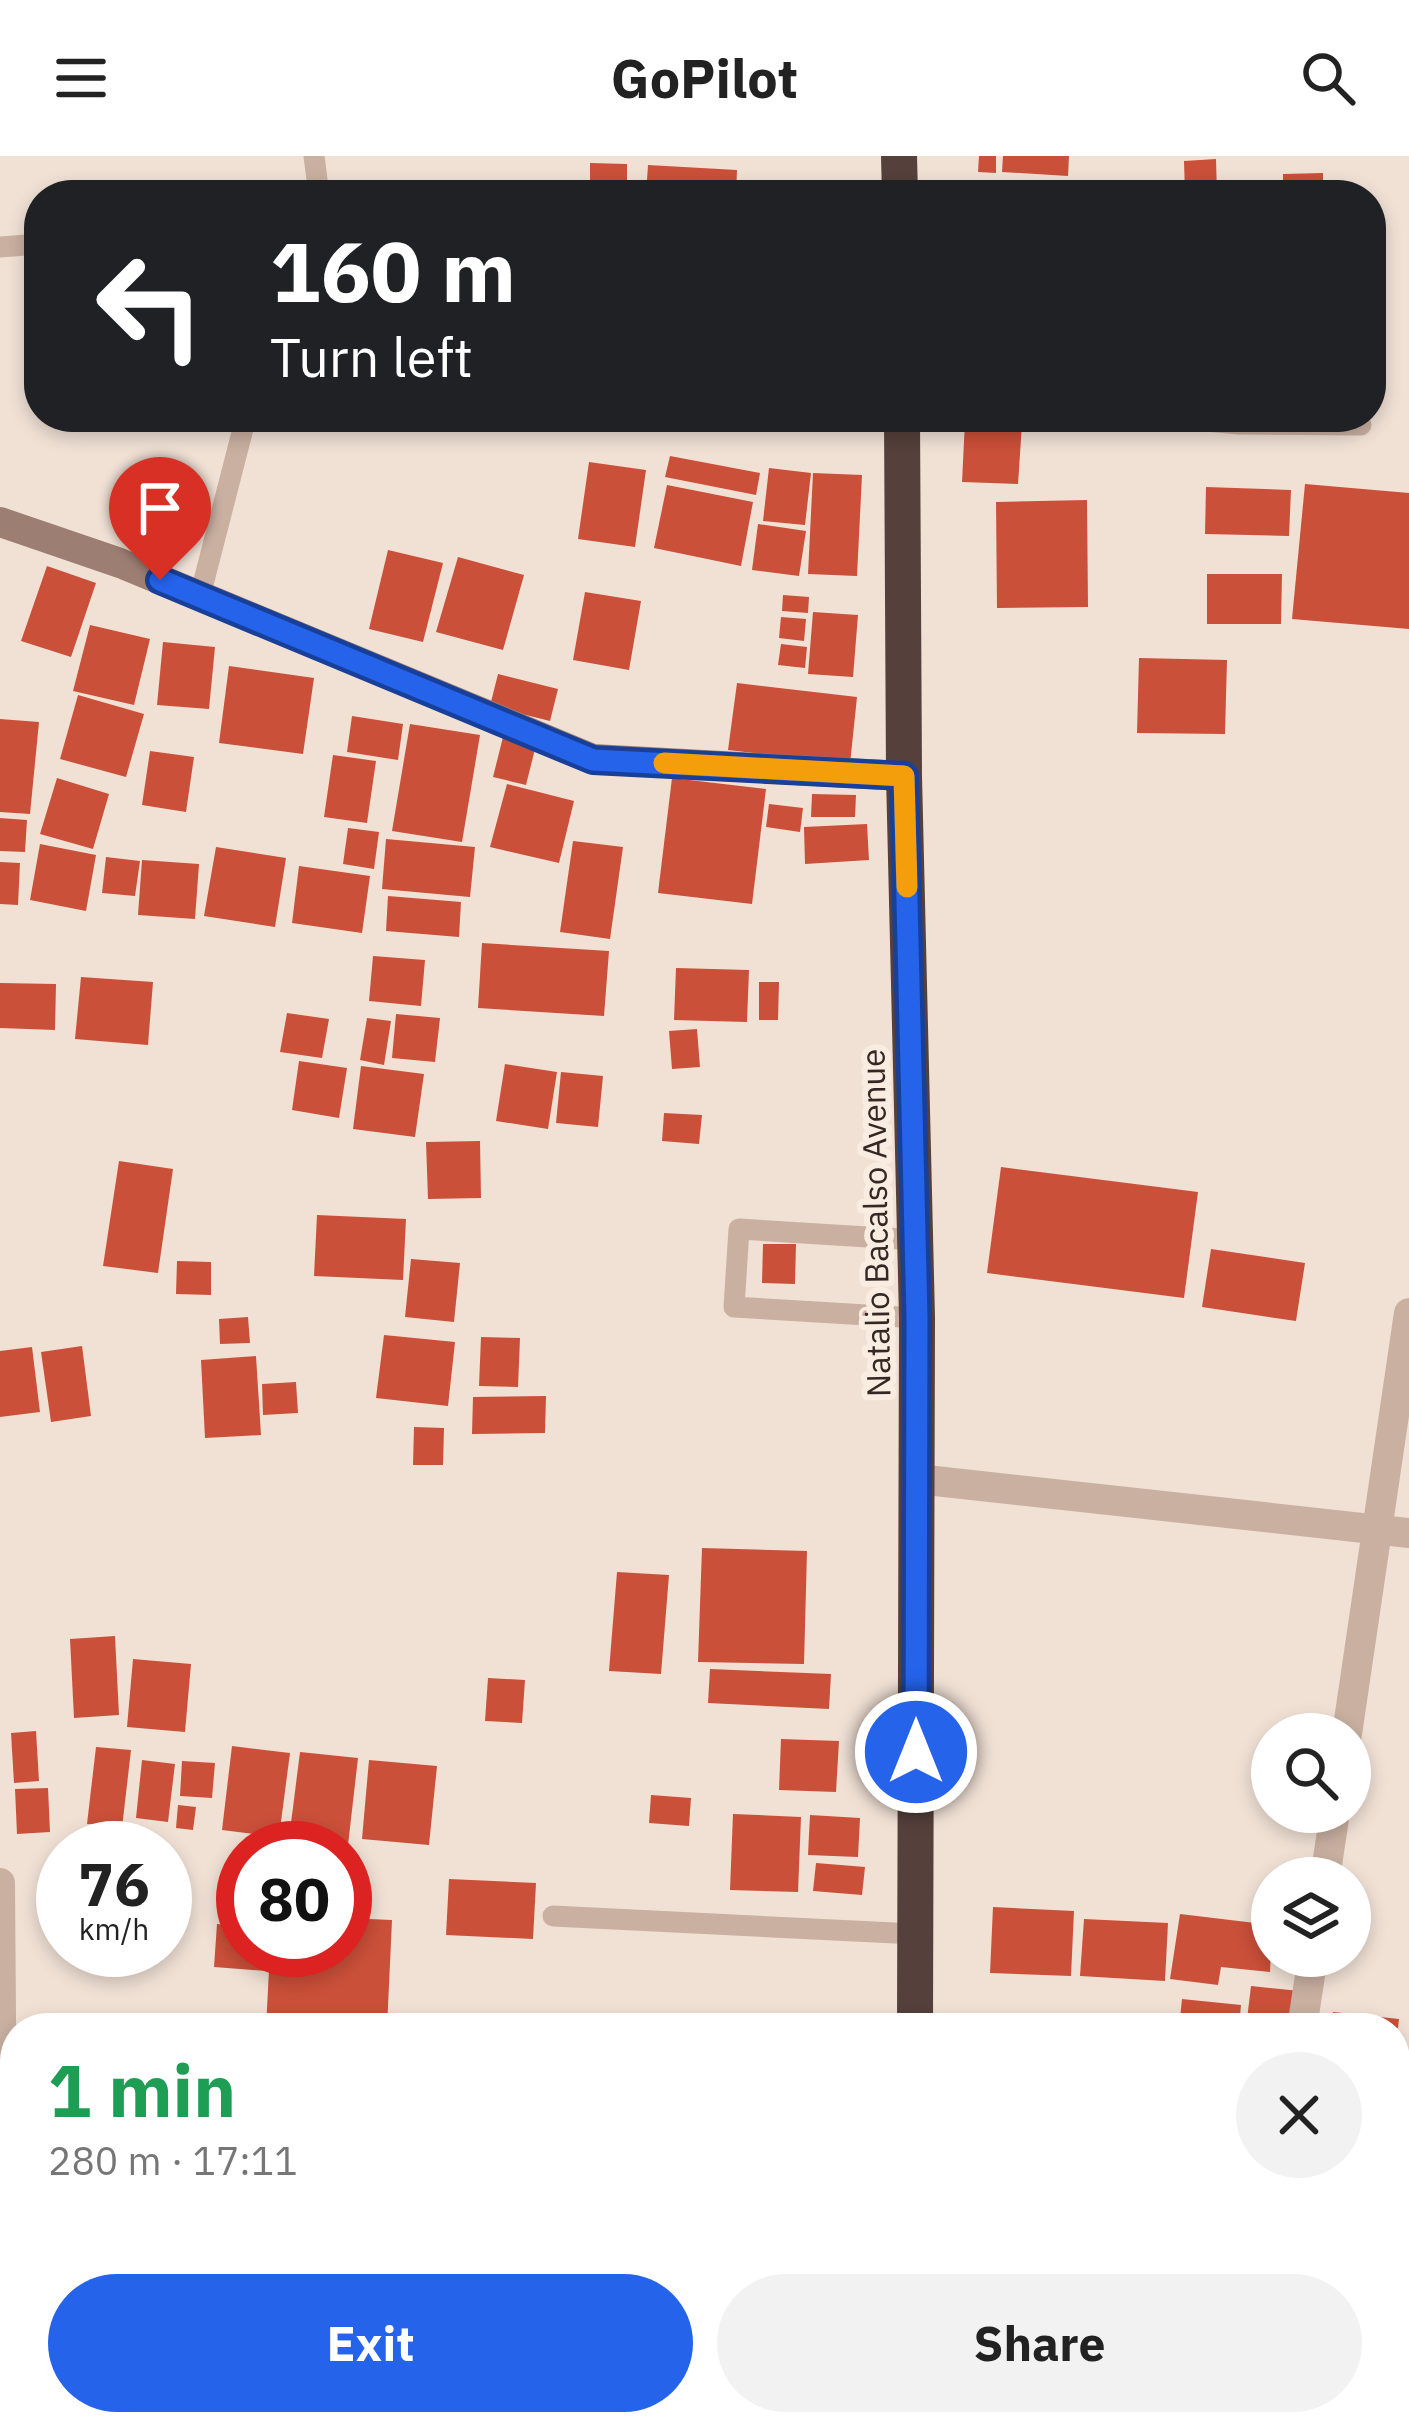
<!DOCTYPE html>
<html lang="en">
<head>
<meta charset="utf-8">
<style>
	:root { --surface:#fff; --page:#f2f2f2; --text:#222; --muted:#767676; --accent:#2563eb }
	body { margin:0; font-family:"IBM Plex Sans",sans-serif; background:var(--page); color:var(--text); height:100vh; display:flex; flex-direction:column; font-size:45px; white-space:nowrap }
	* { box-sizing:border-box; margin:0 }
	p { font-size:39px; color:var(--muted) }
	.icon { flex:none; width:66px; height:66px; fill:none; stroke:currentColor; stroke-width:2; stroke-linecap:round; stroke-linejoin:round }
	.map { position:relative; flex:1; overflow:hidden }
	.drawer { position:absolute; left:0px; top:1857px; width:1410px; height:423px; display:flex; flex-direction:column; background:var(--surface); border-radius:48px 48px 0 0; box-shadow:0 6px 18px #0003 }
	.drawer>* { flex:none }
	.guide { position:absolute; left:24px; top:24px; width:1362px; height:252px; border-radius:48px; box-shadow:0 6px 18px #0003; background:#202124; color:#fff; overflow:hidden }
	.tools { position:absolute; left:1251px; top:1557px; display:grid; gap:24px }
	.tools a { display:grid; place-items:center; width:120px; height:120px; border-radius:50%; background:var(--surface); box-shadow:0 6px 18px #0003; font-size:60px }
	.speed { position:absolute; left:36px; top:1665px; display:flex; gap:24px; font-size:60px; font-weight:700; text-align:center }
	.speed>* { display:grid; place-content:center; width:156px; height:156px; border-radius:50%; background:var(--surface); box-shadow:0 6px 18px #0003; line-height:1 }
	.speed small { font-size:30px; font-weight:400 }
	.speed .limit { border:18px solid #d22; background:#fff; color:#111 }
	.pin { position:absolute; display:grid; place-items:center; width:102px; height:102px; color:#fff; margin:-123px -51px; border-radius:50% 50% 50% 0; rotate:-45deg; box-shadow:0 0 12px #0007 }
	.pin .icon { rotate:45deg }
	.me { position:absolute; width:132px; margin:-66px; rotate:0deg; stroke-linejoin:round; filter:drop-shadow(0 0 9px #0008) }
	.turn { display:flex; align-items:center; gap:42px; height:252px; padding:0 48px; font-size:54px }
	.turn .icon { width:156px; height:156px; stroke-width:2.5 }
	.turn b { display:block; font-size:84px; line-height:102px }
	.round { display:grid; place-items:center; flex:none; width:126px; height:126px; border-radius:63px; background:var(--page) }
	.summary { display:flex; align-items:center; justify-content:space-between; height:204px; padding:0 48px }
	h1 { font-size:72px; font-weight:700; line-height:90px; color:#1e9e55 }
	.cta { display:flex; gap:24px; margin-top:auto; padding:24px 48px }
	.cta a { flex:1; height:138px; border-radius:72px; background:var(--accent); color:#fff; font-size:48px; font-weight:700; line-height:138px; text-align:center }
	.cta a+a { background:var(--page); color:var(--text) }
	header { display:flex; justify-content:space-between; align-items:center; height:156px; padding:0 48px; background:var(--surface); font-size:54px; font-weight:700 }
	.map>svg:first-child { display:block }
</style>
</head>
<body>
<header><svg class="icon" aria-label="menu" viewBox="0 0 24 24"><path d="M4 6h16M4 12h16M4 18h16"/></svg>GoPilot<svg class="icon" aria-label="search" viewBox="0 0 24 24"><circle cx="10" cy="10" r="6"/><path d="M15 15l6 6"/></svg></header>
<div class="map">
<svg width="1409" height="2279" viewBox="0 0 1409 2279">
	<rect width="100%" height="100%" fill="#f1e1d5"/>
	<g fill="#cb5039">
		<polygon points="979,0 996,0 996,17 978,16"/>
		<polygon points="1003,0 1069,0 1068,20 1002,16"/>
		<polygon points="1216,3 1217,39 1185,39 1184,5"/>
		<polygon points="590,7 627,8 627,39 590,39"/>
		<polygon points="648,9 737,14 736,39 646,39"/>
		<polygon points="1323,17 1323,39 1283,39 1283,18"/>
		<polygon points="965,265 1022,268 1018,328 962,326"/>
		<polygon points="670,300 760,317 756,339 665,321"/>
		<polygon points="589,306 646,314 635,391 578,383"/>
		<polygon points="769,312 811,317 805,369 763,365"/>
		<polygon points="813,317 862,319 857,420 808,418"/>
		<polygon points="1305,328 1409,337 1409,473 1292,463"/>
		<polygon points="667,329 753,346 741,410 654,392"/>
		<polygon points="1206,331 1291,334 1289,380 1205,378"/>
		<polygon points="1087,344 1088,451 997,452 996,346"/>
		<polygon points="758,368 806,375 799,420 752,414"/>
		<polygon points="388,394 443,407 423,486 369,473"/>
		<polygon points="458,401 524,419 503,494 436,476"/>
		<polygon points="47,410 96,427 71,501 21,485"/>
		<polygon points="1207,418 1282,418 1281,468 1207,468"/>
		<polygon points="585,436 641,445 629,514 573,504"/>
		<polygon points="783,439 809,441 808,457 782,455"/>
		<polygon points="813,456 858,459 853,521 808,518"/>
		<polygon points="781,461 806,463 804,485 779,482"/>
		<polygon points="90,469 150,483 134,549 73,535"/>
		<polygon points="163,486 215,491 209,553 157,549"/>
		<polygon points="781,488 807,491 805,512 778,509"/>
		<polygon points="1139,502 1227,504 1225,578 1137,577"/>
		<polygon points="229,510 314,522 303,598 219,587"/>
		<polygon points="498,518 558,533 550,565 490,550"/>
		<polygon points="737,527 857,541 850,608 728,594"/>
		<polygon points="78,539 144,558 126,621 60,603"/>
		<polygon points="352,560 403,568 398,604 347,596"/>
		<polygon points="0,563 39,566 30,658 0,656"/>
		<polygon points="410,568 480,579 462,686 392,675"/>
		<polygon points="504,577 537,585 526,629 493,621"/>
		<polygon points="150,595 194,601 186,656 142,649"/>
		<polygon points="333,599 376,605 367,667 324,661"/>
		<polygon points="57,622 109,638 93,693 40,678"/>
		<polygon points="672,622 766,633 752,748 658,737"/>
		<polygon points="507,628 574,645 559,707 490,691"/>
		<polygon points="812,638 856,639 855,661 811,661"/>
		<polygon points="769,648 803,652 800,676 766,671"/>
		<polygon points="0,662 27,664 25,696 0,695"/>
		<polygon points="867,668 869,704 805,708 804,671"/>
		<polygon points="348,672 379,676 374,713 343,708"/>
		<polygon points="386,683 475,691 470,741 382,733"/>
		<polygon points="573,685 623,691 610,783 560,776"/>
		<polygon points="40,688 96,699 86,755 30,744"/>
		<polygon points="216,691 286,702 275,771 204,760"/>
		<polygon points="106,701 140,705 135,740 102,737"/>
		<polygon points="142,704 199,708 195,763 138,759"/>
		<polygon points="0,706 20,707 18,749 0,748"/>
		<polygon points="299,710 370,720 362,777 292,767"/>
		<polygon points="388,740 461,746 459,781 386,775"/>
		<polygon points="482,787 609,795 604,860 478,852"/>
		<polygon points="373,800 425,804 421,850 369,845"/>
		<polygon points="676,812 749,814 747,866 674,864"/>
		<polygon points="81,821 153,826 148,889 75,883"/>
		<polygon points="759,826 779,826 778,864 759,864"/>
		<polygon points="0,827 56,828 55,874 0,872"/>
		<polygon points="287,857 329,863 322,902 280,896"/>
		<polygon points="396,858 440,862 435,906 392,902"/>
		<polygon points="367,862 391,865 384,909 360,904"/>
		<polygon points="697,873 700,911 672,913 669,875"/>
		<polygon points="299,905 347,912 339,962 292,954"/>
		<polygon points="505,908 557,916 548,973 496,965"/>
		<polygon points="361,910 424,918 415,981 353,973"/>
		<polygon points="561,916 603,920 598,971 556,967"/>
		<polygon points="664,957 702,959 699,988 662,985"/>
		<polygon points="480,985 481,1042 428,1043 426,986"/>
		<polygon points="119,1005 173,1013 158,1117 103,1110"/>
		<polygon points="1001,1011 1198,1036 1184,1142 987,1117"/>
		<polygon points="317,1059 406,1063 403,1124 314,1120"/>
		<polygon points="763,1088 796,1088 795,1128 762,1127"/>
		<polygon points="1211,1093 1305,1107 1296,1165 1202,1151"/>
		<polygon points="411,1103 460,1107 454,1166 405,1161"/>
		<polygon points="177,1105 211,1106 211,1139 176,1138"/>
		<polygon points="248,1161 250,1187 220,1188 219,1163"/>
		<polygon points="384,1179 455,1186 448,1250 376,1242"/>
		<polygon points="481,1181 520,1182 518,1231 479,1230"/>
		<polygon points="82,1190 91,1260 51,1266 41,1196"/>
		<polygon points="32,1191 40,1256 0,1261 0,1195"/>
		<polygon points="256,1200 261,1279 205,1282 201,1204"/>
		<polygon points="296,1226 298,1257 263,1259 262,1228"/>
		<polygon points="546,1240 545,1277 472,1278 473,1241"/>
		<polygon points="414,1271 444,1272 443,1309 413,1309"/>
		<polygon points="702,1392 807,1395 804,1508 698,1506"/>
		<polygon points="617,1416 669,1419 661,1518 609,1515"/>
		<polygon points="115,1480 119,1559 74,1562 70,1483"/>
		<polygon points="133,1503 191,1508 185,1576 127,1571"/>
		<polygon points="710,1513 831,1518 829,1553 708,1547"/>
		<polygon points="488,1522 525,1524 522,1567 485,1565"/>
		<polygon points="36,1575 39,1625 14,1627 11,1577"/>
		<polygon points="781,1583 839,1585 836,1636 779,1634"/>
		<polygon points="232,1590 290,1597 279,1681 222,1674"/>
		<polygon points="96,1591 131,1594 122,1672 87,1668"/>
		<polygon points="300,1596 358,1602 348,1689 289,1683"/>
		<polygon points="142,1604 175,1608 168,1666 136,1662"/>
		<polygon points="369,1604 437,1610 429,1689 362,1683"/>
		<polygon points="182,1605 215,1607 212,1642 180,1640"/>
		<polygon points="48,1632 50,1676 17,1678 15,1633"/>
		<polygon points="651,1639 691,1642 689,1670 649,1667"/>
		<polygon points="178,1649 196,1651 193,1674 176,1672"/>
		<polygon points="733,1658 801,1661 798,1736 730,1734"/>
		<polygon points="810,1659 860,1662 858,1701 808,1699"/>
		<polygon points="816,1707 865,1711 862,1739 813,1735"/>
		<polygon points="449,1723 536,1727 533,1783 446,1779"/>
		<polygon points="993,1751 1074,1755 1071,1820 990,1817"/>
		<polygon points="1180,1758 1272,1769 1270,1816 1221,1811 1218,1829 1170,1823"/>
		<polygon points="345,1762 392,1764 387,1872 266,1872 270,1794 345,1794"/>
		<polygon points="1084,1763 1168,1767 1165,1825 1080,1820"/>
		<polygon points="217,1768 243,1770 243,1794 268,1794 266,1815 214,1811"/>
		<polygon points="1251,1830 1300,1835 1296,1872 1246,1872"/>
		<polygon points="1182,1843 1241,1849 1239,1872 1179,1872"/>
		<polygon points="1333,1856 1399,1863 1398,1872 1331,1872"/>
		<polygon points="1395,2063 1409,2064 1409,2097 1395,2096"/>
		<polygon points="1395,2263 1409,2265 1408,2279 1352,2279 1354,2265"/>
		<polygon points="76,2265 110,2265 110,2279 75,2279"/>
		<polygon points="209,2265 278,2265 276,2279 207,2279"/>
		<polygon points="1182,2265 1237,2265 1235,2279 1179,2279"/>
	</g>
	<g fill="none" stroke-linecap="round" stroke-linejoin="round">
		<g stroke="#c9b0a1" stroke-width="21">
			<polyline points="314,0 319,39"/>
			<polyline points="0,91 39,88"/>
			<polyline points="1162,261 1239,268 1361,269"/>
			<polyline points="200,440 246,261"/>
			<polyline points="916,1084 739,1073 734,1151 917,1162"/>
			<polyline points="553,1760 915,1778"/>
		</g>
		<g stroke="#c9b0a1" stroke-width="30">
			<polyline points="917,1323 1409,1377"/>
			<polyline points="1347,1578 1409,1157"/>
			<polyline points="1325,1722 1335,1656"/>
			<polyline points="0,1727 2,1996 11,2279"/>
			<polyline points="1302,1872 1313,1800"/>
			<polyline points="1240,2279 1242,2265"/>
		</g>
		<polyline stroke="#9d7e73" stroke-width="30" points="0,366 120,407 593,603 904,620"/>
		<g stroke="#55403b" stroke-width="36">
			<polyline points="899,0 900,39"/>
			<polyline points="902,261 904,620 917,1162 915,1872"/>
			<polyline points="917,2265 917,2279"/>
		</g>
	</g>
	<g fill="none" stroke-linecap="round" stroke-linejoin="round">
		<g stroke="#184099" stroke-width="30">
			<polyline id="route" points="160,424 593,604 904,620 917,1162 916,1596"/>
		</g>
		<use href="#route" stroke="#2563eb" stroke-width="21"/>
		<polyline stroke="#f59e0b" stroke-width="21" points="664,607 904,620 907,731"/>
	</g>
	<g text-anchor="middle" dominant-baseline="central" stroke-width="12" stroke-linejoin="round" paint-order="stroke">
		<g font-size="33" fill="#332824" stroke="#f9ece1">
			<text transform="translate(875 1067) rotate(-91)">Natalio Bacalso Avenue</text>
		</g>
	</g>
</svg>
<div class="tools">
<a><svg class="icon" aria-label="search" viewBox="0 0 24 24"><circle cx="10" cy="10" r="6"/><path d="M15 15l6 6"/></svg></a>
<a><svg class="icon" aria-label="layers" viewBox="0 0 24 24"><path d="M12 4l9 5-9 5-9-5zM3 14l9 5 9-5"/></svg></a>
</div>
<div class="speed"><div>76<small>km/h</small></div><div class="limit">80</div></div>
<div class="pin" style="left:160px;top:424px;background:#d93025"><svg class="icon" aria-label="arrive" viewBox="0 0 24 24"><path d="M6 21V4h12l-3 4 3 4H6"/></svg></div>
<svg class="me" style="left:916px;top:1596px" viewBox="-20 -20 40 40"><circle r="17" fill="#2563eb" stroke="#fff" stroke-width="3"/><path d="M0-11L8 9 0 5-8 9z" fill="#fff"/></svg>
<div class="guide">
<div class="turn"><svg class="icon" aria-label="left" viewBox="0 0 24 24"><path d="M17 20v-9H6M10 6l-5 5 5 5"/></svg><div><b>160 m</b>Turn left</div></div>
</div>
<section class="drawer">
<div class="summary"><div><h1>1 min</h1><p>280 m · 17:11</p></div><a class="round"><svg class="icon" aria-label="close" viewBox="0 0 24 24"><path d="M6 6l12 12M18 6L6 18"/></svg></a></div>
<div class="cta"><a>Exit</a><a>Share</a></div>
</section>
</div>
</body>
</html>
